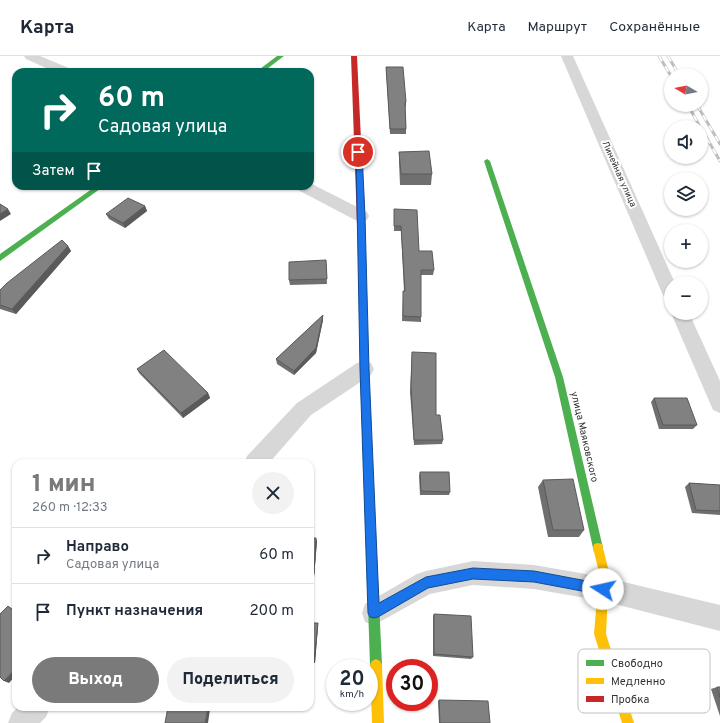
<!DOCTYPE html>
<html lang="ru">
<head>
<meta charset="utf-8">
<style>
	:root { --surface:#fff; --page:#f2f2f3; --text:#1f2937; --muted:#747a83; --line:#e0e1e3; --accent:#7a7a7a }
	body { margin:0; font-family:Overpass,sans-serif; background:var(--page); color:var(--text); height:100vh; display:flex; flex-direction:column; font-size:15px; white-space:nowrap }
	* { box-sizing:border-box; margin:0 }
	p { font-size:13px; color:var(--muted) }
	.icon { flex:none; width:22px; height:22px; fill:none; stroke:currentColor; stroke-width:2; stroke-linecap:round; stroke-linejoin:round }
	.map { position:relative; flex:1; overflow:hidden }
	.details { position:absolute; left:12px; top:403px; width:302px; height:252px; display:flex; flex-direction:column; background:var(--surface); border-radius:12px; box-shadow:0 1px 3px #0004 }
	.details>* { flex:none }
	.guide { position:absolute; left:12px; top:12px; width:302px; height:122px; border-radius:12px; box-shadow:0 1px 3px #0004; background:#00695c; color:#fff; overflow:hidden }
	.needle { width:26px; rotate:280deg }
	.tools { position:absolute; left:664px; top:12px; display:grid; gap:8px }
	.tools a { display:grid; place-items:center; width:44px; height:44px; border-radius:50%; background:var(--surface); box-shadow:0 1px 3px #0004; font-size:20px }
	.speed { position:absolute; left:326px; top:603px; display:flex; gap:8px; font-size:20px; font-weight:700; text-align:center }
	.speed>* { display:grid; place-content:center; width:52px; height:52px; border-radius:50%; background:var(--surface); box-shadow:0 1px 3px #0004; line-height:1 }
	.speed small { font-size:10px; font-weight:400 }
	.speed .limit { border:6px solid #d22; background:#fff; color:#111 }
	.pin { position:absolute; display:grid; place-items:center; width:34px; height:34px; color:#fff; margin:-17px; border:2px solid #fff; border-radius:50%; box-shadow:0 1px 4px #0007 }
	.me { position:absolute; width:44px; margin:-22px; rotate:280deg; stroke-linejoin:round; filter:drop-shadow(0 0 3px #0008) }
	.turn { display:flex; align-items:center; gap:14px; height:84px; padding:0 20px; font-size:18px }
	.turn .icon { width:52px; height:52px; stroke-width:2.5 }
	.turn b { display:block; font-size:28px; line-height:34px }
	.then { display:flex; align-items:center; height:38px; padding:0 20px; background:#0003; gap:8px; font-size:15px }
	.round { display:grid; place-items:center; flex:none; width:42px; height:42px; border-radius:21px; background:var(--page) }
	.headline { display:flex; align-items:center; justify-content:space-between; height:68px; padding:0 20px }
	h1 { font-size:24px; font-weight:800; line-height:30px; color:var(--accent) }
	.cta { display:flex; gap:8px; margin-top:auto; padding:8px 20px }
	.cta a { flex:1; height:46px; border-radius:24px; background:var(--accent); color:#fff; font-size:16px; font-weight:800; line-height:46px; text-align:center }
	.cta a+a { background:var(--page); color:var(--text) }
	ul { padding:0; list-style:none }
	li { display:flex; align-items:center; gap:12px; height:56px; padding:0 20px; border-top:1px solid var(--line) }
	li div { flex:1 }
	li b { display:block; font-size:15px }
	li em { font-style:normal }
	header { display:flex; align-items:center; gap:24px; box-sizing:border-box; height:56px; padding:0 20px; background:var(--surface); border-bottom:1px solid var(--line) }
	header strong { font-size:19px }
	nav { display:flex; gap:22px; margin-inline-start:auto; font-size:14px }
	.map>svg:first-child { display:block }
</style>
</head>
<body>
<header>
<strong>Карта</strong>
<nav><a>Карта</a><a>Маршрут</a><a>Сохранённые</a></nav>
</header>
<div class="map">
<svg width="720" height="667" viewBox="0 0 720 667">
	<rect width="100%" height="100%" fill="#fff"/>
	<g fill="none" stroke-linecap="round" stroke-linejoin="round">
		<g fill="#d7d7d7" fill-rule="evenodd">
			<polygon points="24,0 40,0 71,13 72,16 55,16 26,3"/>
			<polygon points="561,0 573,0 675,227 671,227 671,244 665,242 662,237"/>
			<polygon points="310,127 367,156 369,160 367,164 361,165 355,164 298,134 295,130 310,130"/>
			<polygon points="671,257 689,257 720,325 720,357 713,354"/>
			<polygon points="364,305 371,307 374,313 371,319 311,359 269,407 244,407 247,400 297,347 357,307"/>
			<polygon points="473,505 534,509 603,521 720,549 720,575 603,545 534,533 473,529 430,538 374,569 365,566 362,557 365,548 417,518 426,515"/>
			<polygon points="18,651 50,651 46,661 40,667 8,667 12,657"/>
		</g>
		<g fill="#4caf50" fill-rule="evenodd">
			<polygon points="277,0 284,0 263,16 256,16"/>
			<polygon points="487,103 490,105 563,321 603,492 602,496 598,497 594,496 593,492 555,321 484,105"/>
			<polygon points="96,130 104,130 0,205 0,198"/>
			<polygon points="358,166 361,166 365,168 368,313 382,609 380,613 376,615 372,613 370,609 360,313"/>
		</g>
		<g fill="#ffc107" fill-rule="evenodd">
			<polygon points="598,487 602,488 609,516 606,578 634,667 622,667 594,578 599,516 593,492 594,488"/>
			<polygon points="376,603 380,605 382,609 384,667 372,667 370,609 372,605"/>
		</g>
		<polygon fill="#c62828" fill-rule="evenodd" points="351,0 357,0 365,168 361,170 357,168"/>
		<g stroke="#bebebe" stroke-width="3">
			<g id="rail">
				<polyline points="659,0 671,20"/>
				<polyline points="668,0 679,19"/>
				<polyline points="688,49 700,71"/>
				<polyline points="697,49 720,88"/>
				<polyline points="701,72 720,105"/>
			</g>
		</g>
		<use href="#rail" stroke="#fff" stroke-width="2" stroke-dasharray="6" stroke-linecap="butt"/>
	</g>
	<g fill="#6f6f6f">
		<polygon points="386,11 406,46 406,51 405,51 406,73 406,78 390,78"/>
		<polygon points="399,96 432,118 431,129 400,129 399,106"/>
		<polygon points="145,150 147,155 125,172 109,163 106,158"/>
		<polygon points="394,153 419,195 434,214 433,219 421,219 421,266 402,265 403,240 403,235 404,235 401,175 394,175"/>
		<polygon points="68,190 71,195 16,258 0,253 0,234"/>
		<polygon points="326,204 327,228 290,229 289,224"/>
		<polygon points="323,259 323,264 316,297 294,319 277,308 276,303"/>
		<polygon points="412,296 436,359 443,384 442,388 414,389 410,336"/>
		<polygon points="137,313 208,337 210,342 183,362 139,317"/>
		<polygon points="654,342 697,369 693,373 659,373 651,346"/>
		<polygon points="420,416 450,436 449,439 420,439 419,420"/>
		<polygon points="543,424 584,474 579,481 548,481 538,431"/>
		<polygon points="689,427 720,429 720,459 692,457 685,431"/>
		<polygon points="310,482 317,485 314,521 310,521"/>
		<polygon points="434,558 473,601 471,603 433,600 433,560"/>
		<polygon points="310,567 318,567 318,570 315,607 310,607"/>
		<polygon points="717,631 720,631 720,660 711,633"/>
		<polygon points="439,644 490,667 439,667 438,645"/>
	</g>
	<g fill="#5a5a5a">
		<polygon points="145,150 147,155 125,172 123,167"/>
		<polygon points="8,153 11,158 0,165 0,158"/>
		<polygon points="68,190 71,195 16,258 12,253"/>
		<polygon points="323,259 323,264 316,297 294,319 294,315"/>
		<polygon points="208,337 210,342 183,362 181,357"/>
		<polygon points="316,482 317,485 314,521 314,518"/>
		<polygon points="8,550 13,553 16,556 16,557"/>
		<polygon points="318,567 318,570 315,607 314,605"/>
		<polygon points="16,612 16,619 9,627 4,625"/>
		<polygon points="208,652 210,653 208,667 205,667"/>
	</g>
	<g fill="#818181" stroke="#5a5a5a">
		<polygon points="386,11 403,11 406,46 405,46 406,73 390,73"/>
		<polygon points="429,95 432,118 401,118 399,96"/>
		<polygon points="128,142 145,150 123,167 106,158"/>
		<polygon points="0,148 8,153 0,158"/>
		<polygon points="394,153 417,154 419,195 432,195 434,214 421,214 421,261 403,260 403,235 405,235 401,170 394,170"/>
		<polygon points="62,184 68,190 12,253 0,249 0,234 7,227"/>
		<polygon points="326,204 327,223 289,224 289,206"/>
		<polygon points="323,259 316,292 294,315 276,303"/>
		<polygon points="164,294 208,337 181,357 137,313"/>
		<polygon points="412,296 436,297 436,359 440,359 443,384 414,384 411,331"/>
		<polygon points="654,342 687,342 697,369 663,369"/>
		<polygon points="420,416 449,416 450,436 421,435"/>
		<polygon points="573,423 584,474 553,474 543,424"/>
		<polygon points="689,427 720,429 720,455 696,454"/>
		<polygon points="310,482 316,482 314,518 310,518"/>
		<polygon points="8,550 16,557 16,612 4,625 0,621 0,558"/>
		<polygon points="434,558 471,560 473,601 434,598"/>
		<polygon points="310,567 318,567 314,605 310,605"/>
		<polygon points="717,631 720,631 720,642"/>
		<polygon points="439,644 488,645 490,667 440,667"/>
		<polygon points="168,651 193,651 208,652 205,667 165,667"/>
	</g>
	<polygon fill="#1a73e8" stroke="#114b97" points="356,94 362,96 365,160 369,313 379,547 426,521 473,512 534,515 603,528 607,529 609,533 607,537 603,539 534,526 473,523 428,532 378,561 374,562 370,561 368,557 360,313"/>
	<g text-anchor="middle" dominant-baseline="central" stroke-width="4" stroke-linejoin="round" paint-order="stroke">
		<g font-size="9" fill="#333" stroke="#fff">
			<text transform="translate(619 118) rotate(66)">Линейная улица</text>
		</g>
		<g font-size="10" fill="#333" stroke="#fff">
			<text transform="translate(584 381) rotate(77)">улица Маяковского</text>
		</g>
	</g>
	<rect x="578" y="593" width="132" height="64" rx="6" fill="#fff" stroke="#c2c2c2" stroke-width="1"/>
	<rect x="586" y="604" width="18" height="6" fill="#4caf50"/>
	<rect x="586" y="622" width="18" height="6" fill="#ffc107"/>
	<rect x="586" y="640" width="18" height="6" fill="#c62828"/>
	<g font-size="11" fill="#333">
		<text x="611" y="611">Свободно</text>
		<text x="611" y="629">Медленно</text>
		<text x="611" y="647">Пробка</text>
	</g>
</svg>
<div class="tools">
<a><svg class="needle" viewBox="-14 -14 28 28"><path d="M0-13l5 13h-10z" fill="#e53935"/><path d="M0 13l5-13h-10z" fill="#747a83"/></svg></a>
<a><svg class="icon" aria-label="sound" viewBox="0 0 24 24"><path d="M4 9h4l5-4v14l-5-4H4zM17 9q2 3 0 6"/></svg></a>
<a><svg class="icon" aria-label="layers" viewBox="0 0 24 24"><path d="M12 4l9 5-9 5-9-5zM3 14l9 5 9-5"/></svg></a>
<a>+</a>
<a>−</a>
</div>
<div class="speed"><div>20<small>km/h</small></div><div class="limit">30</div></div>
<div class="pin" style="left:358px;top:96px;background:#d93025"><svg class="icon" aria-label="arrive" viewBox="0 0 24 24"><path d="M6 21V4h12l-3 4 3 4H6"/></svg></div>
<svg class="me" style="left:603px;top:533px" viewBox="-20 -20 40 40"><circle r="19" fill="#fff"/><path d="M0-13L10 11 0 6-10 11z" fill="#1a73e8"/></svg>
<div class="guide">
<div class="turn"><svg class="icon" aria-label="right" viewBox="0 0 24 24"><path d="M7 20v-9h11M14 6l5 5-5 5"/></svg><div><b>60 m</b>Садовая улица</div></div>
<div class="then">Затем<svg class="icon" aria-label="arrive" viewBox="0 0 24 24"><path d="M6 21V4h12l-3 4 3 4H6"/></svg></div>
</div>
<section class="details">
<div class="headline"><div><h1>1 мин</h1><p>260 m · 12:33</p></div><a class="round"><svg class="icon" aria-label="close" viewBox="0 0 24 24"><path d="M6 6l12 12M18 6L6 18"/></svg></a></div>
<ul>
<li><svg class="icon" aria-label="right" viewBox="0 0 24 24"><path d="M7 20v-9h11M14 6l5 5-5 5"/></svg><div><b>Направо</b><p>Садовая улица</p></div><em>60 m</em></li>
<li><svg class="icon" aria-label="arrive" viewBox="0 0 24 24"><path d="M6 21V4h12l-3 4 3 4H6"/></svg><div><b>Пункт назначения</b></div><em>200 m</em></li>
</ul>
<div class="cta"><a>Выход</a><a>Поделиться</a></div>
</section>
</div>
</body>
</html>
